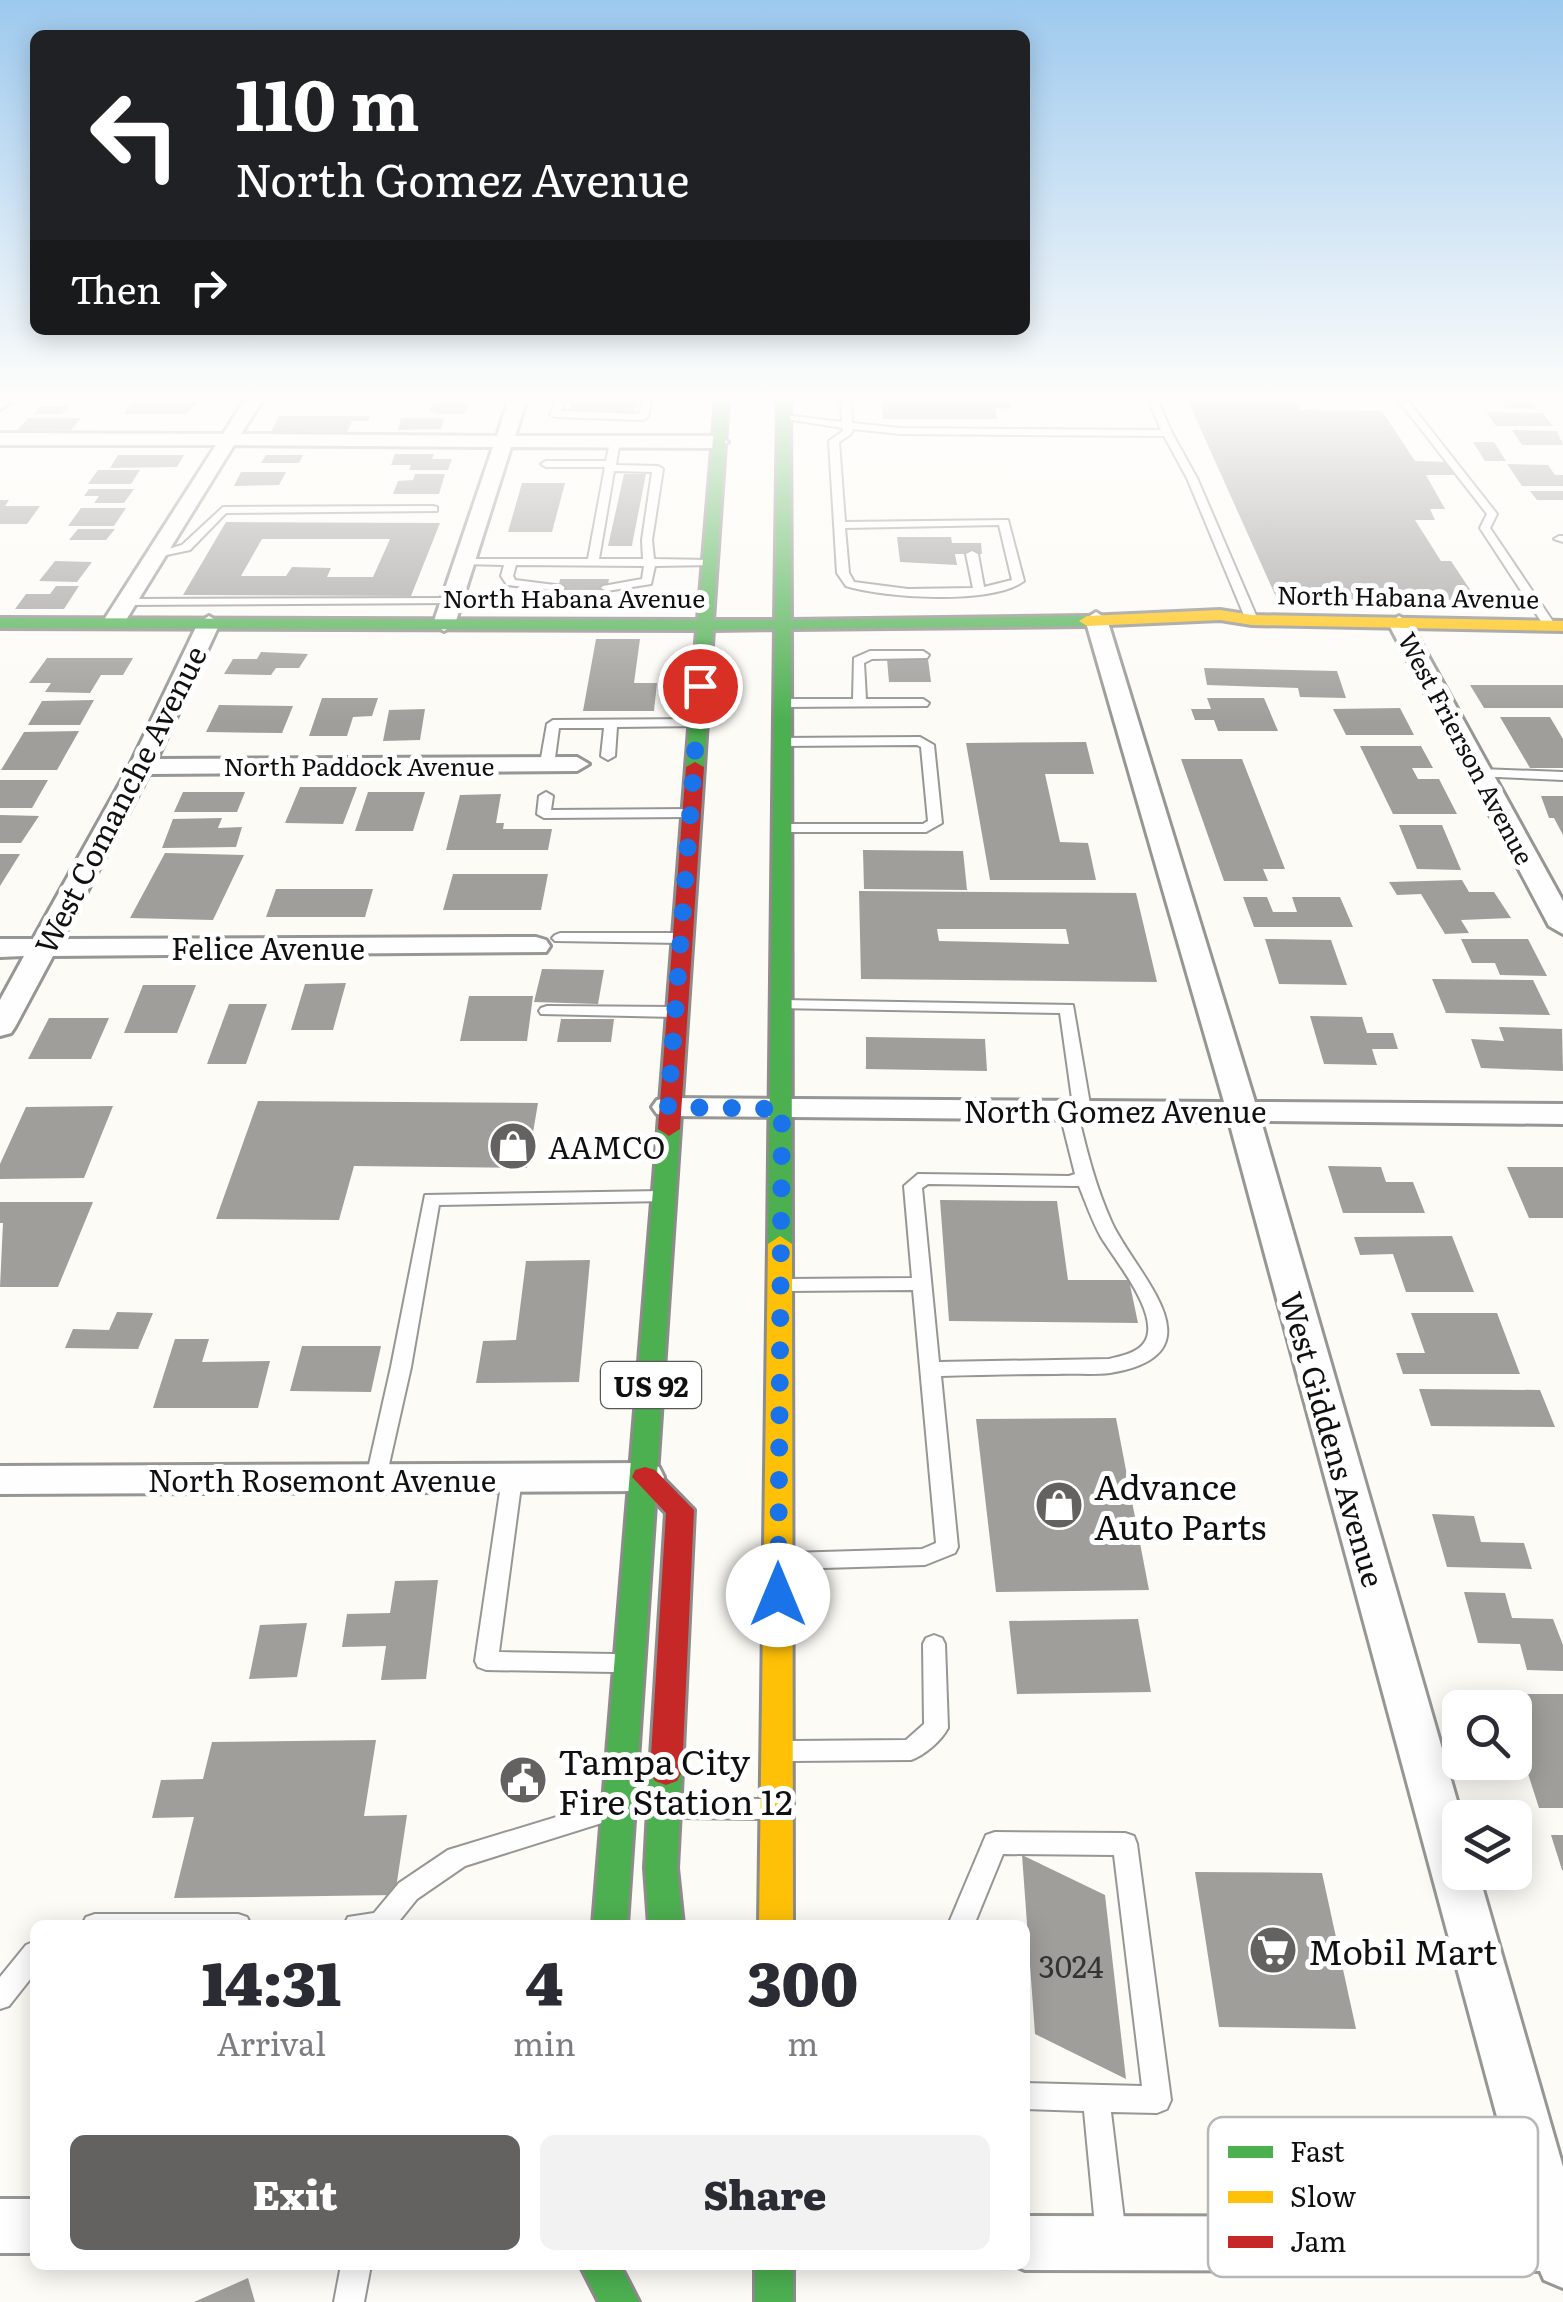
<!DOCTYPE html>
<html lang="en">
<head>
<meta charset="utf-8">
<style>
	:root { --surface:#fff; --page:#f2f2f3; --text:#2b2b33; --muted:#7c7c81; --accent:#636260 }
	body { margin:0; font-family:Literata,serif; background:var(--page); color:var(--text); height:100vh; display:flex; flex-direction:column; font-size:38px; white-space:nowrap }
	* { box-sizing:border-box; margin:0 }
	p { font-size:32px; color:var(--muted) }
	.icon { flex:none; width:55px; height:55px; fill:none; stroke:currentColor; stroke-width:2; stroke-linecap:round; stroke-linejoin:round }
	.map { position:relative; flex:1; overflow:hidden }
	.panel { position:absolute; left:30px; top:1920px; width:1000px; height:350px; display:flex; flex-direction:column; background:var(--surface); border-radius:15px; box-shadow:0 5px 25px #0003 }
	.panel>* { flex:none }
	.hud { position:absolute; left:30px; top:30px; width:1000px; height:305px; border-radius:15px; box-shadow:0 5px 25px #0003; background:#202124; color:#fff; overflow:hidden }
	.controls { position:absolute; left:1442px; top:1690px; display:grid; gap:20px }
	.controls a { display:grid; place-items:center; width:90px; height:90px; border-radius:15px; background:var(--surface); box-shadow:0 5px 25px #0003; font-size:50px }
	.pin { position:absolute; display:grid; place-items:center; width:85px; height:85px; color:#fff; margin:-42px; border:5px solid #fff; border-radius:50%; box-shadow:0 2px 10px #0007 }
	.me { position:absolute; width:110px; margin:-55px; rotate:0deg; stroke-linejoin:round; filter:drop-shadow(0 0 8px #0008) }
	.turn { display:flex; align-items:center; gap:35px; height:210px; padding:0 40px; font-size:45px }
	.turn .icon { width:130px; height:130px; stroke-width:2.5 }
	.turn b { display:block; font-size:70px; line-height:85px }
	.then { display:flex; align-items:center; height:95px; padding:0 40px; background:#0003; gap:20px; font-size:38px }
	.eta { display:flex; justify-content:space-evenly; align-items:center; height:170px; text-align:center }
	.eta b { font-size:60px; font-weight:800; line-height:70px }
	.button { display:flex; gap:20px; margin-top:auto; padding:20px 40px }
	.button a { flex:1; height:115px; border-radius:15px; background:var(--accent); color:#fff; font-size:40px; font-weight:800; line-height:115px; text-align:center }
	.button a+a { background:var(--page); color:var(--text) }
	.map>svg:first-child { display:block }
</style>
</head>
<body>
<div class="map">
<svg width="1563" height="2302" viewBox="0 0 1563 2302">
	<rect width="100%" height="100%" fill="#fcfbf6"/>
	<g fill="#a09e9b" fill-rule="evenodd">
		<polygon points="434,401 467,401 468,405 464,414 439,414 429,412"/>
		<polygon points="572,401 637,401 635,413 569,412"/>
		<polygon points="881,401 1009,401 1011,409 995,408 997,419 883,419"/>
		<polygon points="1188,401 1295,401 1300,410 1382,411 1415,461 1447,462 1455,475 1426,475 1445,509 1430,509 1435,520 1415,520 1441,561 1451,561 1477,600 1277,599"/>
		<polygon points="1501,401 1531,401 1537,409 1506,408"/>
		<polygon points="132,402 197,402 186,414 123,414"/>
		<polygon points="40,406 68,406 62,414 34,414"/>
		<polygon points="1486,412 1543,413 1553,426 1496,426"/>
		<polygon points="279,416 370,416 368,421 352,421 347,432 271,432"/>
		<polygon points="28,418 81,418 71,430 18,430"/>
		<polygon points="401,418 444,418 441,429 398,430"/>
		<polygon points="1512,430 1557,431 1563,445 1522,445"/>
		<polygon points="1473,442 1494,442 1506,461 1485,461"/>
		<polygon points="395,454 434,454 432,459 452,459 448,470 409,470 411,465 391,465"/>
		<polygon points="118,455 184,455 177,467 110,468"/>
		<polygon points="266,455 303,455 299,463 261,463"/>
		<polygon points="1507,464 1548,465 1555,475 1563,475 1563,486 1522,486"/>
		<polygon points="98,470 140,470 131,484 88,484"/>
		<polygon points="241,472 286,472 279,485 234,486"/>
		<polygon points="415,474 445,474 439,494 393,494 398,481 413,480"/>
		<polygon points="624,474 646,474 633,540 632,546 608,546"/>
		<polygon points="522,483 565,483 552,532 508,532"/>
		<polygon points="89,489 134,489 124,503 94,503 99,496 84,496"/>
		<polygon points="1530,491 1563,491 1563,500 1537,500"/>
		<polygon points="0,500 9,500 5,506 40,506 27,524 0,524"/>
		<polygon points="81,508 126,508 114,526 68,526"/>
		<path d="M226,522L440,523L411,596L183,595ZM262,539H390L373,577H327L331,568L292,567L286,576H241Z"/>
		<polygon points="78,529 115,529 106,540 69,540"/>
		<polygon points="897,537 951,537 952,543 981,543 982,554 955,554 957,565 900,562"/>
		<polygon points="55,561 92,562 77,582 39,581"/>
		<polygon points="560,579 609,579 607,590 558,590"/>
		<polygon points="56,586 79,586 64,609 15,609 26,594 50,594"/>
		<polygon points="596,639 640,639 634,683 657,683 654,711 583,711"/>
		<polygon points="261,652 308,654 299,668 276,668 271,675 224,674 233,659 257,659"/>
		<polygon points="47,658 133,658 123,675 101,675 90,693 45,692 51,683 29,683"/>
		<polygon points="887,659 928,659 931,682 889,682"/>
		<polygon points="1204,668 1337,671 1346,698 1300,697 1298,688 1207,685"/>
		<polygon points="1470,685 1563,685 1563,708 1484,708"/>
		<polygon points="322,698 378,698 372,716 353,717 347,736 309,736"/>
		<polygon points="1207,698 1264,698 1278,731 1218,731 1214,720 1195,720 1191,709 1211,709"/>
		<polygon points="94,700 80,725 28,725 42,701"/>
		<polygon points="219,705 293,706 282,733 206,732"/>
		<polygon points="1400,708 1414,735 1346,735 1333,709"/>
		<polygon points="425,709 420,740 383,741 389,710"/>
		<polygon points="1500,717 1550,717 1563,739 1563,768 1530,768"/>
		<polygon points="79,731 57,770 1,770 24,732"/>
		<polygon points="1086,742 1094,774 1045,774 1060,842 1088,843 1096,880 990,880 966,743"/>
		<polygon points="1360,746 1421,746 1433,768 1412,768 1418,779 1439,779 1457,814 1393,814"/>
		<polygon points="1181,759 1242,759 1285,869 1263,869 1268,881 1224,881"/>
		<polygon points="0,780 48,780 32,808 0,808"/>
		<polygon points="300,787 357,787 343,824 285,823"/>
		<polygon points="183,792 245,792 237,812 174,812"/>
		<polygon points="368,792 425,792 413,831 355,831"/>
		<polygon points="501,794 496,823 504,823 503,829 552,829 548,850 446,850 460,795"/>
		<polygon points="1541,796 1563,796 1563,835 1554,818 1549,818"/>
		<polygon points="0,815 39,816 21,843 0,843"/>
		<polygon points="222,818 218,828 242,827 236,847 162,848 173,819"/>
		<polygon points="1399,825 1442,825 1461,870 1417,869"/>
		<polygon points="863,850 963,851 967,890 864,889"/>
		<polygon points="165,853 244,855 213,920 130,918"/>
		<polygon points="0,854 20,854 0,886"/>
		<polygon points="453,874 548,874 541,910 443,910"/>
		<polygon points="1462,880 1469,892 1494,892 1511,918 1461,920 1469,933 1445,934 1421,894 1397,895 1389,882"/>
		<polygon points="276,889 373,889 365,917 266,917"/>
		<path d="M859,891L1136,893L1157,982L861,979ZM937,929H1066L1069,944L939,941Z"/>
		<polygon points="1243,897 1267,897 1273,912 1297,912 1292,897 1340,897 1353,927 1254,927"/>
		<polygon points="1265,939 1331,940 1347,985 1279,984"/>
		<polygon points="1461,939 1528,939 1547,976 1500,975 1495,963 1472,963"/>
		<polygon points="542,969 604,970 598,1004 534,1002"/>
		<polygon points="1432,979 1533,980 1550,1015 1446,1013"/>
		<polygon points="346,983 333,1030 291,1030 305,984"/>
		<polygon points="143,985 196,985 177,1033 124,1033"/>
		<polygon points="469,996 533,996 527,1041 460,1041"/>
		<polygon points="229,1004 267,1004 246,1064 207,1064"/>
		<polygon points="1310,1016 1362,1017 1367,1033 1393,1033 1398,1049 1372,1049 1377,1065 1324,1064"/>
		<polygon points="49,1018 109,1018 91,1059 28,1059"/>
		<polygon points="561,1019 614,1019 611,1042 557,1042"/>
		<polygon points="1499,1027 1562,1029 1563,1071 1481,1068 1471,1039 1504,1041"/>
		<polygon points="866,1037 985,1039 987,1071 866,1069"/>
		<polygon points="258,1101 538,1103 527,1168 354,1166 339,1220 216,1219"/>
		<polygon points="113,1106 84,1178 0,1179 0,1164 26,1107"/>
		<polygon points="1328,1166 1381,1167 1386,1182 1413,1182 1425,1213 1343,1213"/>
		<polygon points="1507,1167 1563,1167 1563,1218 1529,1218"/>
		<polygon points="940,1200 1057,1201 1068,1280 1129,1280 1138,1323 949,1321"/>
		<polygon points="0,1202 93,1202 58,1287 0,1287 3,1223 0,1223"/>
		<polygon points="1452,1236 1474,1292 1406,1292 1393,1254 1360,1255 1354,1237"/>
		<polygon points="590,1260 579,1382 476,1383 483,1341 516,1340 526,1261"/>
		<polygon points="117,1312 153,1313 138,1349 65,1348 73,1329 109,1330"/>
		<polygon points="1411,1313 1497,1313 1520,1374 1403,1374 1396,1353 1425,1353"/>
		<polygon points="175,1339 209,1339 202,1362 270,1361 258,1408 153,1408"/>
		<polygon points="302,1346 381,1346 371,1392 290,1391"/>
		<polygon points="1419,1389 1540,1390 1555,1427 1431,1426"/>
		<polygon points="1116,1418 1149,1590 996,1592 976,1419"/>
		<polygon points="1432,1514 1474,1516 1481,1542 1524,1543 1532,1569 1447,1567"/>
		<polygon points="438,1580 426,1679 381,1680 386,1646 342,1647 347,1614 390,1613 395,1581"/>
		<polygon points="1464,1592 1505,1593 1512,1618 1553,1619 1563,1645 1563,1671 1527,1670 1520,1644 1478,1643"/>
		<polygon points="1138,1619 1151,1692 1017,1694 1009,1621"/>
		<polygon points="307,1623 297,1677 249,1679 260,1625"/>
		<polygon points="1503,1694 1563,1694 1563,1808 1539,1808 1515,1733 1515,1708 1507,1708"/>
		<polygon points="376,1740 364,1816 407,1815 395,1895 174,1898 194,1817 152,1818 161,1780 203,1779 212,1742"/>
		<polygon points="1551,1835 1563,1835 1563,1870 1562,1870"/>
		<polygon points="1022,1855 1105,1895 1126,2079 1035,2034"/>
		<polygon points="1195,1872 1322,1873 1356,2029 1219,2027"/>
		<polygon points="248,2278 255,2302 194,2302"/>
	</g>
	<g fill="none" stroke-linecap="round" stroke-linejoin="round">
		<g stroke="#969694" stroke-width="4">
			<g id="lane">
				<polygon points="556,401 565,401 561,411 639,414 642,401 651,401 648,417 643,420 555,417 550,414"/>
				<path d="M841,401H851L852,423L900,428L1161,430L1149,401H1158L1172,433L1197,478L1258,620L1252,624L1246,620L1187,478L1164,436L900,434L853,429L851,434L839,442L845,522L1008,520L1024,581C992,605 884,598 846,586L837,573L829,441L843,431V428L779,418L784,415L842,422ZM999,525L1012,580L984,587L978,554L972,551L966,554L973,588L908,589L854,582L849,573L845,528Z"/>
				<polygon points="1399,401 1408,401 1497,514 1490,528 1556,626 1554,629 1546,629 1480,528 1487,514"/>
				<path d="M611,438L620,440L616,465L658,466L663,469L652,540L654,559L710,560L714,561V565L655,566L651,584L607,591L601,588L603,586L642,579L644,566L516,565L513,576L515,580L563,586L565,588L559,591L507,585L501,576L504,565L461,564L459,562L465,559H588L605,467H546L541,464L546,461H606ZM614,471L652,472L642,540L643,559H599Z"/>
				<polygon points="433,506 437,507 437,511 226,513 190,550 157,557 151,554 182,545 223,507"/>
				<polygon points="1559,536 1563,536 1563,542 1554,539"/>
				<polygon points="452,598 456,599 456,603 127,605 121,602 127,599"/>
				<polygon points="923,651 929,655 927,658 872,659 864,663 866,699 923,699 929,703 927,706 781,707 775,703 781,699 853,699 854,658 870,651"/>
				<polygon points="698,719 703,720 703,726 617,727 615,756 608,760 601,756 604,728 559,728 555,758 548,762 541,758 547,724 553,720"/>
				<polygon points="920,737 934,745 942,823 926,832 781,832 774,828 781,824 923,824 928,821 921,747 917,745 781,746 774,742 781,738"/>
				<polygon points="1480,769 1563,772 1563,780 1475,776 1473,773"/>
				<polygon points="546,792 553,796 551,810 690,809 697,813 690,817 544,818 537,814 539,796"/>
				<polygon points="560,933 681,933 689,938 681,943 555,941 552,938 555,935"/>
				<path d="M781,1000L1073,1005L1091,1110L1088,1114H1078C1087,1152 1096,1188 1112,1223C1137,1276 1224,1354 1110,1373C1093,1375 1073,1373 1056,1374C1018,1374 979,1375 941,1376L958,1547L955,1553L925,1565L789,1569L781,1567L778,1561L781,1555L789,1553L922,1549L936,1543L913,1290L786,1291L777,1285L786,1279L912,1278L904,1186L918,1174L1069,1176L1075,1174L1059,1110L1062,1106H1073L1060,1013L775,1008L773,1005L775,1002ZM928,1184L1079,1186C1086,1203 1092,1221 1101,1237C1114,1259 1163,1317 1144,1343C1137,1353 1121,1356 1109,1359L939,1362L922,1188Z"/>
				<polygon points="547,1006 675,1007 683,1012 675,1017 541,1014 539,1011 541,1008"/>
				<polygon points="661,1191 667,1193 670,1197 667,1201 439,1205 411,1367 386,1478 383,1483 376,1486 369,1483 366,1478 391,1367 425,1195"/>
				<polygon points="512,1470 519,1473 522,1478 499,1652 614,1654 622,1657 625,1663 622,1669 614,1672 486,1670 478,1667 475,1661 502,1478 505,1473"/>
				<path d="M934,1635L942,1638L945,1644L948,1728C941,1741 925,1755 911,1760L792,1761L784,1758L780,1751L784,1744L792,1741L906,1740L924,1724L923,1644L926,1638Z"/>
				<polygon points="679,1798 763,1799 772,1802 775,1809 772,1816 763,1819 679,1818 670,1815 667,1808 670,1801"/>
				<polygon points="599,1804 608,1807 611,1814 608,1821 465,1866 417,1899 396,1925 344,1925 348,1917 374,1913 399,1883 448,1850"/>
				<polygon points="995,1832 1125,1833 1134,1836 1137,1844 1171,2100 1167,2109 1157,2113 1111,2112 1126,2236 1121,2246 1111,2251 1101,2246 1096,2236 1084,2111 1025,2109 1025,2083 1142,2086 1114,1855 1003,1854 974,1925 948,1925 986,1835"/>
				<polygon points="95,1914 238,1914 247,1917 251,1925 82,1925 86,1917"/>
				<polygon points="35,1941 35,1973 9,2006 0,2009 0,1977 26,1945"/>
				<polygon points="341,2265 371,2265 364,2302 334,2302"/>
			</g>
		</g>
		<g stroke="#969694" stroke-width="6">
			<g id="street">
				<polygon points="0,401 12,401 0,409"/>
				<polygon points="244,401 262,401 241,434 497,436 508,401 526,401 515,436 719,436 728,442 719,448 511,447 455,624 444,631 433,624 493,447 234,445 121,628 105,628 102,623 216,445 0,445 0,433 223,434"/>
				<polygon points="1096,612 1107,619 1255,1102 1563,1104 1563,1124 1261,1121 1462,1818 1460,1872 1478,1872 1563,2167 1563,2288 1544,2280 1540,2271 1025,2270 1013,2265 1025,2265 1025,2216 1524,2217 1229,1121 668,1116 657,1114 652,1107 657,1100 668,1098 1224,1102 1085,619"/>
				<polygon points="209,616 220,623 157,759 577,757 589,764 577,771 149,774 62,939 536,937 546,940 550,946 546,952 53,956 15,1027 11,1033 0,1036 0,1000 24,956 0,957 0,939 33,939 129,767 198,623"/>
				<polygon points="1399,616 1410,623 1563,901 1563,934 1549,926 1388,623"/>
				<polygon points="645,1463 659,1467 664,1477 659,1487 645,1491 0,1494 0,1466"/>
				<rect x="0" y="2199" width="35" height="54"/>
			</g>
		</g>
		<g stroke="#8d8c8a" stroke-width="6">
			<g id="fast">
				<polygon points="716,401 728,401 713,620 775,620 778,401 790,401 791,620 1087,616 1095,621 1087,626 791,629 792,1244 780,1252 768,1244 775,629 713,630 704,767 695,772 686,767 697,630 0,628 0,618 698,620"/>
				<polygon points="669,1122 680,1129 627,1925 593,1925 658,1129"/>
				<polygon points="666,1759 677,1763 682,1772 677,1868 683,1925 649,1925 645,1868 650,1772 655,1763"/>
				<polygon points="580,2265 620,2265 639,2302 599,2302"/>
				<rect x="755" y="2265" width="38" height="37"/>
			</g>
		</g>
		<g stroke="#8d8c8a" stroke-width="6">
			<g id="slow">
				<polygon points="1220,610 1252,615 1563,621 1563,631 1252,625 1220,620 1087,626 1079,621 1087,616"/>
				<polygon points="780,1236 792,1244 793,1925 759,1925 768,1244"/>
			</g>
		</g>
		<g stroke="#8d8c8a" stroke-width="6">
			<g id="jam">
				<polygon points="695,762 704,767 680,1129 669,1136 658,1129 686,767"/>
				<polygon points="645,1467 655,1470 694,1510 682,1772 677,1781 666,1785 655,1781 650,1772 666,1513 632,1477 635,1470"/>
			</g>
		</g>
		<use href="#lane" fill="#fffefe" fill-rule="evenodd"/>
		<use href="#street" fill="#fffefe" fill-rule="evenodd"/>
		<use href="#fast" fill="#4caf50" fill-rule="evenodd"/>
		<use href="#slow" fill="#ffc107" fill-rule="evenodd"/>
		<use href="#jam" fill="#c62828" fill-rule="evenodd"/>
	</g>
	<linearGradient id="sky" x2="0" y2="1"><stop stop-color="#9dc9ee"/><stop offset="0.55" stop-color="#fefdfb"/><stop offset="1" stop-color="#fefdfb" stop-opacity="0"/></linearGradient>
	<rect width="1563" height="723" fill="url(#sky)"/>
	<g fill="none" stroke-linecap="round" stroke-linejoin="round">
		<polyline stroke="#1a73e8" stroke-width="18" stroke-dasharray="0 32.4" points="700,686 668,1107 782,1109 778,1595"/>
	</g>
	<defs>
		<g id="shop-disc" transform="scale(2.5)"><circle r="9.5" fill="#636260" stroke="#fff"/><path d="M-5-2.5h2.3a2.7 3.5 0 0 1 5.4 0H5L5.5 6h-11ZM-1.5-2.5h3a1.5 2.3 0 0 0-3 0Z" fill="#fff"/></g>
		<g id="civic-disc" transform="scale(2.5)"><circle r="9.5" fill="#636260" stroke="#fff"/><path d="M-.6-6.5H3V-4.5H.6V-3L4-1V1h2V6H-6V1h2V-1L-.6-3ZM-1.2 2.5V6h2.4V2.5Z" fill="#fff"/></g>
		<g id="supermarket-disc" transform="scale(2.5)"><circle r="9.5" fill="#636260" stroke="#fff"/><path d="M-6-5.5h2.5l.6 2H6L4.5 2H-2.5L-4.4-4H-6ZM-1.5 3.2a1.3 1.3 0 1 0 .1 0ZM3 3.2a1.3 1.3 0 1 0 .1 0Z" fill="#fff"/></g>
	</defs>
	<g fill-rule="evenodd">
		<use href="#shop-disc" x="513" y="1146"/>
		<use href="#shop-disc" x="1059" y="1505"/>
		<use href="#civic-disc" x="523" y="1780"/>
		<use href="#supermarket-disc" x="1273" y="1950"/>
	</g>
	<g text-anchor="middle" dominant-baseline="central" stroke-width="10" stroke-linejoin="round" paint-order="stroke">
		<g font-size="25" fill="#101010" stroke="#fff">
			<text transform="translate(1408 596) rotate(1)">North Habana Avenue</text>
			<text x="574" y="597">North Habana Avenue</text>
			<text transform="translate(1467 748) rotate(62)">West Frierson Avenue</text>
			<text x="359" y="765">North Paddock Avenue</text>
		</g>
		<rect fill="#fff" stroke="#585858" stroke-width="2.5" x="601" y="1362" width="100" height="46" rx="8"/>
		<g font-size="28" font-weight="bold" fill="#101010">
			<text x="651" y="1385">US 92</text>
		</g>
		<g font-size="30" fill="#101010" stroke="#fff">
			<text transform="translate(119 799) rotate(-63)">West Comanche Avenue</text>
			<text x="268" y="947">Felice Avenue</text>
			<text x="1115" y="1110">North Gomez Avenue</text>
			<text transform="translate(1334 1439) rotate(74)">West Giddens Avenue</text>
			<text x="322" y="1479">North Rosemont Avenue</text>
		</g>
		<g font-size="30" fill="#101010" stroke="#fff" text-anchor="start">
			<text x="548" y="1146">AAMCO</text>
		</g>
		<g font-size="30" fill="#343433">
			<text x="1071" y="1965">3024</text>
		</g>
		<g font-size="35" fill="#101010" stroke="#fff" text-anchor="start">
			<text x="1094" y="1485">Advance<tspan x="1094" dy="40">Auto Parts</tspan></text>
			<text x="558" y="1760">Tampa City<tspan x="558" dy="40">Fire Station 12</tspan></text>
			<text x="1308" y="1950">Mobil Mart</text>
		</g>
	</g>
	<rect x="1208" y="2117" width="330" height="160" rx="15" fill="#fff" stroke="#b7b7b7" stroke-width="2.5"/>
	<rect x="1228" y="2146" width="45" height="12" fill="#4caf50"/>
	<rect x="1228" y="2191" width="45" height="12" fill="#ffc107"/>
	<rect x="1228" y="2236" width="45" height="12" fill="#c62828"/>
	<g font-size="28" fill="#101010">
		<text x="1290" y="2162">Fast</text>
		<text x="1290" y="2207">Slow</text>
		<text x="1290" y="2252">Jam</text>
	</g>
</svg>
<div class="controls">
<a><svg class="icon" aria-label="search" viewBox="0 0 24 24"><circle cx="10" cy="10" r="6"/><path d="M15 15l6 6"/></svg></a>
<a><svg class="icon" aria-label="layers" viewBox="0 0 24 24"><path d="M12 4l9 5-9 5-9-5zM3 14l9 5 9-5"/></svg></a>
</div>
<div class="pin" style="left:700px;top:686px;background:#d93025"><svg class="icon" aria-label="arrive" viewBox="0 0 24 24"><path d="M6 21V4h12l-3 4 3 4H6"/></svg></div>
<svg class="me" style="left:778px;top:1595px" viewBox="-20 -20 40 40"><circle r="19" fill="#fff"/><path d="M0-13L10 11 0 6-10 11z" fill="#1a73e8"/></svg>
<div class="hud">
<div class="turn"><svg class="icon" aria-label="left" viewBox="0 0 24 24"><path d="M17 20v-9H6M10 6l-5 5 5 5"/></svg><div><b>110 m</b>North Gomez Avenue</div></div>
<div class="then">Then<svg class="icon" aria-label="right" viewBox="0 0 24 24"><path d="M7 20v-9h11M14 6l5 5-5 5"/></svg></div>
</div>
<section class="panel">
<div class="eta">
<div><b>14:31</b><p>Arrival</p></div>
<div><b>4</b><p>min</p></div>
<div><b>300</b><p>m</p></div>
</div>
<div class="button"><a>Exit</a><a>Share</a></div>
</section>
</div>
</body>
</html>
